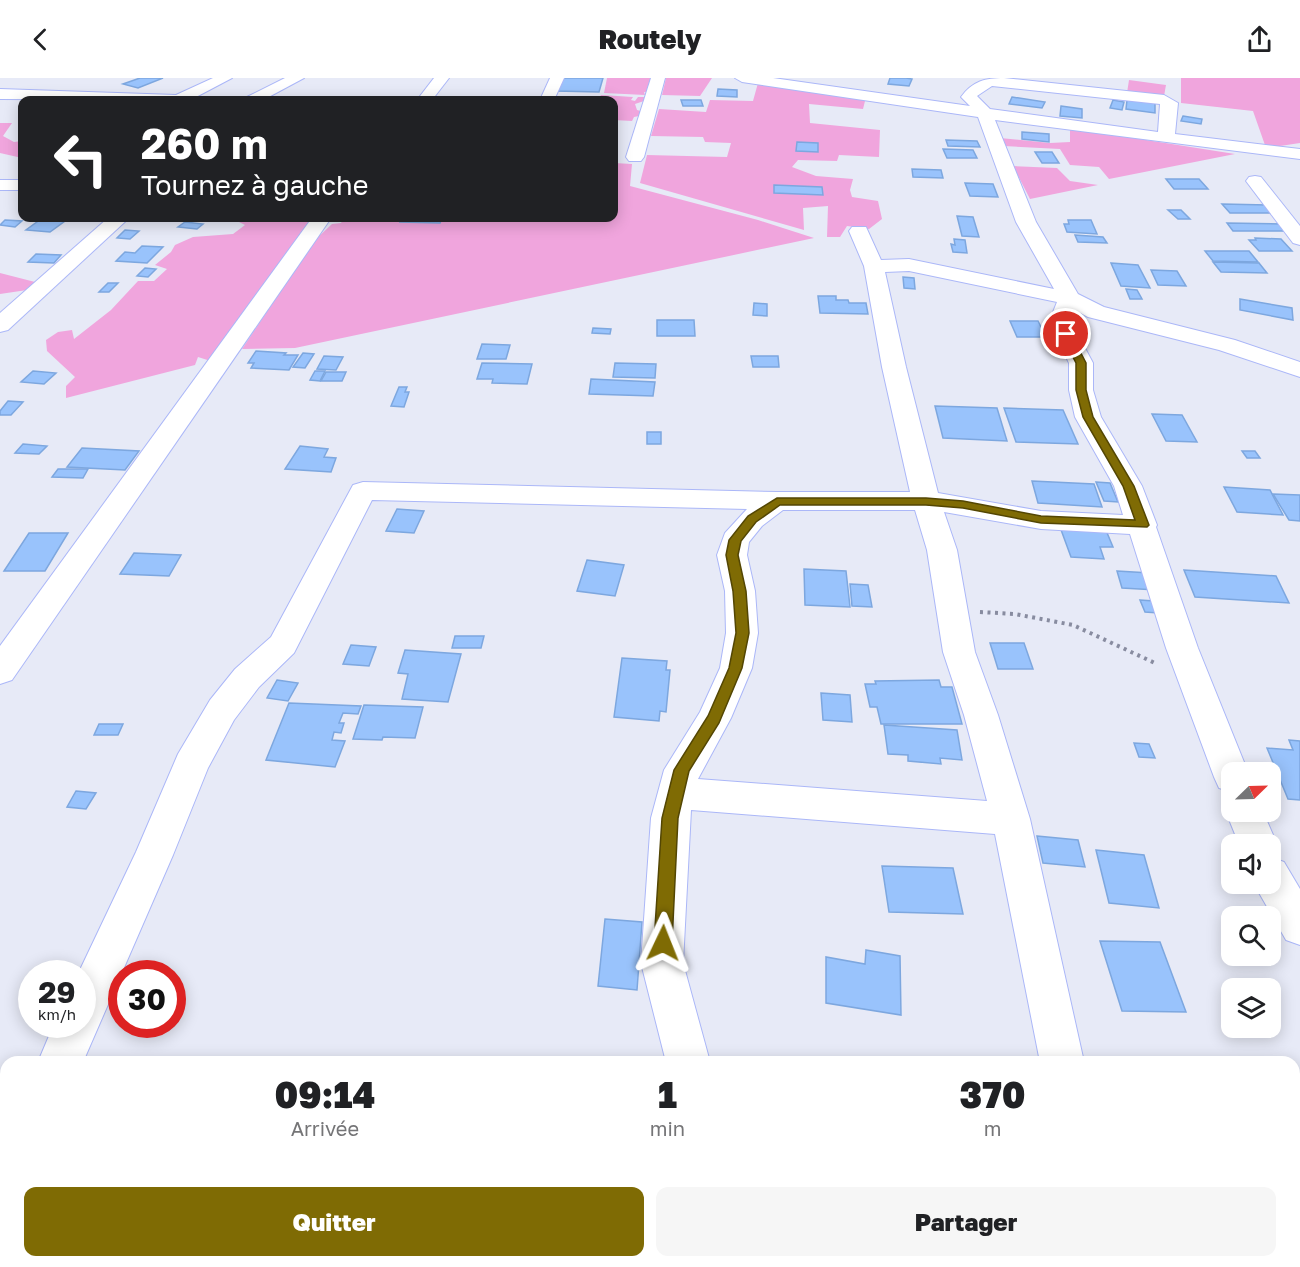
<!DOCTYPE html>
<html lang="fr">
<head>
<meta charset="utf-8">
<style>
	:root { --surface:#fff; --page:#f6f6f6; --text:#202124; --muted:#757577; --accent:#7f6b04 }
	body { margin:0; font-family:"Golos Text",sans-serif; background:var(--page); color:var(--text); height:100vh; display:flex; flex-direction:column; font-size:22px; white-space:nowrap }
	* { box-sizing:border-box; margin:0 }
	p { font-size:20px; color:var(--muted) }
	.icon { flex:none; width:33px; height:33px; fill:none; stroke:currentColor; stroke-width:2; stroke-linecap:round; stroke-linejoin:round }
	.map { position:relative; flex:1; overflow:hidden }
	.side { position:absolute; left:0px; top:978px; width:1300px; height:212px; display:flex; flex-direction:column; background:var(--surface); border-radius:18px 18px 0 0; box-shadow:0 3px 15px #0003 }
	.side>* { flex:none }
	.banner { position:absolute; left:18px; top:18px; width:600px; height:126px; border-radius:12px; box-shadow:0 3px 15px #0003; background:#202124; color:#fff; overflow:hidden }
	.needle { width:39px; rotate:67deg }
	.controls { position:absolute; left:1221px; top:684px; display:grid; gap:12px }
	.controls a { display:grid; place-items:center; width:60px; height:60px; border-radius:12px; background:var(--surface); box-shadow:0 3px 15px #0003; font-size:30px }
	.speed { position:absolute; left:18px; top:882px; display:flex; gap:12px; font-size:30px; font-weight:700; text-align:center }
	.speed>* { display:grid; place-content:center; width:78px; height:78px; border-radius:50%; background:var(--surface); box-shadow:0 3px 15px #0003; line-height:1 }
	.speed small { font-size:15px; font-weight:400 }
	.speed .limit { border:9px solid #d22; background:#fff; color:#111 }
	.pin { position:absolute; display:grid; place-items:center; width:51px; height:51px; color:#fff; margin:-26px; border:3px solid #fff; border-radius:50%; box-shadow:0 2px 6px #0007 }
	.me { position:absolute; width:66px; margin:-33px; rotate:2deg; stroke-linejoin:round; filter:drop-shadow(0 0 4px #0008) }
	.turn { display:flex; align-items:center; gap:21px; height:126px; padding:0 24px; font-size:27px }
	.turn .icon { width:78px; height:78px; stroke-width:2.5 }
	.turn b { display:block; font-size:42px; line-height:51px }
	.eta { display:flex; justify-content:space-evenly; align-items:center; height:102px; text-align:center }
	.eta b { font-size:36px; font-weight:800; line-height:42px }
	.cta { display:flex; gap:12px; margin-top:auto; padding:12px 24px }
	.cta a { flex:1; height:69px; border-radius:12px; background:var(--accent); color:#fff; font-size:24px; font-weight:800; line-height:69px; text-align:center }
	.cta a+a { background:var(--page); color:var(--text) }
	header { display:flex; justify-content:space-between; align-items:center; height:78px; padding:0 24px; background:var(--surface); font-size:27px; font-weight:800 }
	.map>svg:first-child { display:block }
</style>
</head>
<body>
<header><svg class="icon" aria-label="back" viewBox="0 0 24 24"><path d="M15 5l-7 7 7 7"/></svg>Routely<svg class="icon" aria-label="share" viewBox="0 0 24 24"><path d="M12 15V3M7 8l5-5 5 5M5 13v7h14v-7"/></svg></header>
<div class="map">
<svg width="1300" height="1189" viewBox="0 0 1300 1189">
	<rect width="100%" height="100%" fill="#e7eaf7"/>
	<g fill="#f0a5dd">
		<polygon points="607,0 651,0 651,15 644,14 645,17 604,15"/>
		<polygon points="666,0 712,0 700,18 662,17"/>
		<polygon points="1181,0 1300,0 1300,65 1266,70 1253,33 1181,25"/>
		<polygon points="1129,2 1166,7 1164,18 1127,15"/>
		<polygon points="758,5 866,19 863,31 809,26 810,45 880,52 879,79 839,77 837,83 798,82 792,89 816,98 853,101 850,112 852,119 878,123 882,141 869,151 847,148 840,159 827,159 828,128 803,130 804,152 640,105 647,77 727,79 731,65 705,64 703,59 651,58 659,31 706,34 710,22 753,23"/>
		<polygon points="601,17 633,19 631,22 635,23 638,19 644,19 644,23 635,26 637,32 644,34 644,37 634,39 632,43 614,42 614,22 598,22"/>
		<polygon points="0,45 12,45 3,58 14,64 22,63 22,80 0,75"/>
		<polygon points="1070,50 1235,76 1109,101 1099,89 1070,87 1060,71 1004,68 1000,60 1050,65 1070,64"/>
		<polygon points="614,85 632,86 630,108 758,142 814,160 295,270 242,271 315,162 332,146 341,145 344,140 614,140"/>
		<polygon points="1013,88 1057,90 1070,103 1098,107 1030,121"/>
		<polygon points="245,140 321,140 220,286 198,279 195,287 66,320 66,308 75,299 47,273 46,262 58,254 72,252 74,261 111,232 138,203 154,203 167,191 155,187 171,174 175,167 193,159 233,156 245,147 235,142"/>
		<polygon points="0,195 35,204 27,212 0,216"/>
	</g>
	<g fill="#99c3fc" stroke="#7da7df" stroke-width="1.5">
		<polygon points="140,0 163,0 138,10 123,6"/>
		<polygon points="561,0 603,0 599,14 555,13"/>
		<polygon points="890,0 906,0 912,1 909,8 888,6"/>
		<polygon points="718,11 737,12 737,19 717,18"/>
		<polygon points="1012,19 1045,24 1042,30 1009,26"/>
		<polygon points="681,22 701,22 703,28 683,28"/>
		<polygon points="1113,22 1124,24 1122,32 1110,30"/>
		<polygon points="1127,22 1155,25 1155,35 1126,31"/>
		<polygon points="1061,28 1082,31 1082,40 1060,38"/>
		<polygon points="1183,38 1202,41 1201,46 1181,43"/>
		<polygon points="1022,54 1049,56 1049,64 1022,61"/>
		<polygon points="946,62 977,63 980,69 948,68"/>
		<polygon points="797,64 818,65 818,74 796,73"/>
		<polygon points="943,71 973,72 977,80 947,80"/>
		<polygon points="1035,74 1052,74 1059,85 1042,85"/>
		<polygon points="912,91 941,92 943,100 913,99"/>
		<polygon points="1166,101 1199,101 1208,111 1174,111"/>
		<polygon points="965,105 993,106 998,119 970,118"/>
		<polygon points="774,107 822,109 823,117 774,115"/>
		<polygon points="1222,126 1268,127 1276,135 1230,135"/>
		<polygon points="1168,132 1181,132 1190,141 1178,141"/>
		<polygon points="957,138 973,139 979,159 962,158"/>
		<polygon points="402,140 442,140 440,145 400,144"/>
		<polygon points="41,141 65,143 50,154 26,152"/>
		<polygon points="5,142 22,143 15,149 0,147"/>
		<polygon points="1068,142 1091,142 1097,156 1067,154 1064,146 1069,146"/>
		<polygon points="185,144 203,146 197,151 178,149"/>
		<polygon points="1227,145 1284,146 1291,153 1233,153"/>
		<polygon points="125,152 139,153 130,161 117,160"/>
		<polygon points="1075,157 1103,159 1107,165 1078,164"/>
		<polygon points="1255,160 1281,161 1292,173 1259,173 1249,162 1256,162"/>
		<polygon points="954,161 965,162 967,175 953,174 951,166 955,167"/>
		<polygon points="142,168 163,169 147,185 116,183 125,174 135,175"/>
		<polygon points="1205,173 1249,173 1258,184 1213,183"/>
		<polygon points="36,176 61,177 54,185 28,184"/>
		<polygon points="1213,184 1259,185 1267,195 1221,194"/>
		<polygon points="1111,185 1138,187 1150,210 1121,208"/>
		<polygon points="145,190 156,191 148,199 137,198"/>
		<polygon points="1151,192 1177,193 1186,208 1158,207"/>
		<polygon points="903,199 914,200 915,211 904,210"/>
		<polygon points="108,205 118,205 109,214 99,214"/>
		<polygon points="1126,211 1137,212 1142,221 1130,221"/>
		<polygon points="818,218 836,218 836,222 848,222 849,225 866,225 868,236 820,235"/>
		<polygon points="1240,221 1292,230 1293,242 1240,232"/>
		<polygon points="754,225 767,226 767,238 753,237"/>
		<polygon points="657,242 694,242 695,258 657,258"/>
		<polygon points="1010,243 1038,243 1046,259 1017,259"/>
		<polygon points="593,250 611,251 610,256 592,255"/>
		<polygon points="482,266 510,267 506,281 477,281"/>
		<polygon points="256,273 286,275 284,277 298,277 289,292 251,290 254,285 248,285"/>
		<polygon points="303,275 314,276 305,290 293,289"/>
		<polygon points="324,278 343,279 336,292 317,291"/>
		<polygon points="751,278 778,278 779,289 753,289"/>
		<polygon points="482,285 532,286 527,306 492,305 493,301 477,301"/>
		<polygon points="615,285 656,286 655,300 613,299"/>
		<polygon points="33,293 56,295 44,306 21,304"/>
		<polygon points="315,293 325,293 320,303 310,302"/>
		<polygon points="326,294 346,294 342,303 321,303"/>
		<polygon points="591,301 655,304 653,318 589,316"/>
		<polygon points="399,309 407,309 405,314 409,314 404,329 391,328"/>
		<polygon points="8,323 23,324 11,337 0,337 0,333"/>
		<polygon points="935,328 997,330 1007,363 943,360"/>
		<polygon points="1004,330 1063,332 1078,366 1016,364"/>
		<polygon points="1152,336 1182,337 1197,364 1166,363"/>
		<rect x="647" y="354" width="14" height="12"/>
		<polygon points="23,366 47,368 39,376 15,375"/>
		<polygon points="300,368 328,371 324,379 336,380 331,394 285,391"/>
		<polygon points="82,370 139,373 125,392 67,389"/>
		<polygon points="1242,373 1255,373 1260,380 1247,380"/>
		<polygon points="58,391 88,391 83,400 52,399"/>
		<polygon points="1032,403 1094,406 1102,429 1038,425"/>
		<polygon points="1096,404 1110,405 1118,424 1104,423"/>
		<polygon points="1224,409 1270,412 1283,437 1237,434"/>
		<polygon points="1273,416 1300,417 1300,443 1289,442"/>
		<polygon points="397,431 424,433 414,455 386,453"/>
		<polygon points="1060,449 1105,450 1113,469 1100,469 1104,481 1071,479"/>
		<polygon points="29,455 68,455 45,493 4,493"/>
		<polygon points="134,475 181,477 169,498 120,496"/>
		<polygon points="587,482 624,487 615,518 577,513"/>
		<polygon points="804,491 846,493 850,529 805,527"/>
		<polygon points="1184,492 1276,498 1289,525 1195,519"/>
		<polygon points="1117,493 1150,495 1156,512 1122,510"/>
		<polygon points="850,506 868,507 872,529 852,528"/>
		<polygon points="1140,522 1154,523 1158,535 1145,534"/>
		<polygon points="455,558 484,558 481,570 452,570"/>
		<polygon points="990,565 1024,565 1033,591 998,591"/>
		<polygon points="351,567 376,569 369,588 343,586"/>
		<polygon points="405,572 461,576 448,624 402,621 408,596 398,595"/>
		<polygon points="622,580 667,583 666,592 670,592 666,634 660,633 659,643 614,639"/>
		<polygon points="277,602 298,605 288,623 267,620"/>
		<polygon points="939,602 941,609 952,609 962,646 881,646 877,629 870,629 865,606 876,606 875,603"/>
		<polygon points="821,615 850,617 852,644 823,642"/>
		<polygon points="289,625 361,628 358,636 343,635 339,645 344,645 341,655 334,654 332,662 345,663 335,689 266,682"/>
		<polygon points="364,627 423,629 415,660 383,659 382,662 353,661"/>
		<polygon points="99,646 123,646 118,657 94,657"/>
		<polygon points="884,647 957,652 962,682 940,680 941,686 908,683 908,677 888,676"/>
		<polygon points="1289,662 1300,663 1300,722 1288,721 1267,670 1293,672"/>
		<polygon points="1134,665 1149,666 1155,680 1139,679"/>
		<polygon points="76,713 96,715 86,731 67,729"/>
		<polygon points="1037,758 1078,762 1085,789 1043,785"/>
		<polygon points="1096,772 1144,777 1159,830 1109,825"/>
		<polygon points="882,788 953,790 963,836 889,834"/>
		<polygon points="605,841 642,844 637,912 598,908"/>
		<polygon points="1100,863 1160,864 1186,934 1122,933"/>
		<polygon points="866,872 900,878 901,937 826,925 826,879 865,886"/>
	</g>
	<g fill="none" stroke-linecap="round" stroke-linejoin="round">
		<g stroke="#abb7f8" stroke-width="2">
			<g id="minor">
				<polygon points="213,0 232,0 196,19 197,22 0,21 0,11 176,17"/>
				<polygon points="285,0 304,0 263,22 244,22 247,19"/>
				<polygon points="434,0 449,0 432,22 417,22"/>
				<polygon points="550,0 564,0 554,22 540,22"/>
				<polygon points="651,0 665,0 644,79 641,83 629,83 626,79"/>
				<path d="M735,0H773L970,28L961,19C973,3 985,0 1004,0L1164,17L1178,25L1175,56L1300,71V81L995,42L1036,144L1078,216L1104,229L1235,262L1300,284V299L1219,272L1088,239L1075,232L1071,244L1093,285V312L1101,339L1142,408L1157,447L1156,449L1198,570L1248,694H1232V714L1219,710L1214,699L1166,570L1130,456L1041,451L944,434L957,472L975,574L998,637L1030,741L1084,984H1040L995,756L691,732L683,885L710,984H666L641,885L651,740L664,692L700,634L720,590L726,555L725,513L717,477L725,455L747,431L372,422L294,575L259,609L234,642L208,690L173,777L83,984H38L54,946H82V896H78L136,774L178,676L210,622L235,591L271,559L353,407L363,404L777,414H910L882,289L864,188L849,153L852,149H866L881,182L909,181L1054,211L1016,144L978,39L742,4ZM992,8L1160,26L1158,54L990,31L977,18ZM909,193L1057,224L1049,244L1069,285V312L1075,339L1114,408L1123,437L1041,433L938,415L906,289L885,194ZM783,432H915L927,472L943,574L964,637L987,723L698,701L731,640L752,590L758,555L755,513L747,477L749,464L762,448Z"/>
				<polygon points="1255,98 1261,99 1300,148 1300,167 1293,165 1246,103 1249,99"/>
				<rect x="0" y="102" width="22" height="10"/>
				<polygon points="108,140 129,140 8,252 0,254 0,235"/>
				<polygon points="312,140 331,140 12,602 0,606 0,568"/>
				<polygon points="1232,723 1232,734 1263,734 1277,766 1272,778 1270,766 1239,766 1226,734"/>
				<polygon points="1270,779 1284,784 1300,811 1300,867 1286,862 1254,806 1270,806"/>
				<polygon points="6,1098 6,1162 0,1165 0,1101"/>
				<polygon points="332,1184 386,1184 383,1189 329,1189"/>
				<polygon points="754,1184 813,1184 816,1189 757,1189"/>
				<polygon points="1064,1184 1115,1184 1116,1189 1064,1189"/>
			</g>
		</g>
		<polyline stroke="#888ca0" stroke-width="3" stroke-dasharray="2 4" stroke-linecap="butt" points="980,534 983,534"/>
		<polyline stroke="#888ca0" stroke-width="4" stroke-dasharray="3 4.5" stroke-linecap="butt" points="980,534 1015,536 1073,547 1157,586"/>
		<use href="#minor" fill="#fff" fill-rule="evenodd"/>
	</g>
	<polygon fill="#7f6b04" stroke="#534603" stroke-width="1.5" points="1066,253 1071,256 1086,285 1086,312 1093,339 1134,408 1149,447 1147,449 1041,445 963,430 926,427 780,427 756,444 741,463 738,477 746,513 749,555 742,590 719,645 689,693 678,740 672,865 669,871 663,873 657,871 654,865 662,740 674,692 708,638 729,590 736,555 733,513 726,477 729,462 748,438 777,420 926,420 963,423 1041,438 1135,442 1123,408 1083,339 1076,312 1076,285 1061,256"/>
</svg>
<div class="controls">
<a><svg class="needle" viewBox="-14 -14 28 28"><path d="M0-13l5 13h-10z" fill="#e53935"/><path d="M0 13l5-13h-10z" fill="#757577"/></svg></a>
<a><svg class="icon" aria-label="sound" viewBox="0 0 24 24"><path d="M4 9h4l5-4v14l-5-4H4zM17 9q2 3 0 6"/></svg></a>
<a><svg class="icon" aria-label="search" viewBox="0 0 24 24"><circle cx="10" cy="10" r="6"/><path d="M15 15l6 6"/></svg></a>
<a><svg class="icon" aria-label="layers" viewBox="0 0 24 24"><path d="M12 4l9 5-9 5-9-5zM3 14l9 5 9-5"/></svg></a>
</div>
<div class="speed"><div>29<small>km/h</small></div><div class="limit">30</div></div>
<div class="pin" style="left:1066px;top:256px;background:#d93025"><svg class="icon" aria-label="arrive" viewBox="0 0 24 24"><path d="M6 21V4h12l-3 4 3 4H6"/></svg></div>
<svg class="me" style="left:663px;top:865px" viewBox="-20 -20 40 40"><path d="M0-17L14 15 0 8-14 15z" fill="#7f6b04" stroke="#fff" stroke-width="4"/></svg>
<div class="banner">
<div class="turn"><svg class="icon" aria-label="left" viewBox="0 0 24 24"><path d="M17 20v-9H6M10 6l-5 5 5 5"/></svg><div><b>260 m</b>Tournez à gauche</div></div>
</div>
<section class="side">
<div class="eta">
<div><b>09:14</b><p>Arrivée</p></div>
<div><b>1</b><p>min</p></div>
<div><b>370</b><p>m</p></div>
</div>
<div class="cta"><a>Quitter</a><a>Partager</a></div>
</section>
</div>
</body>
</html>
